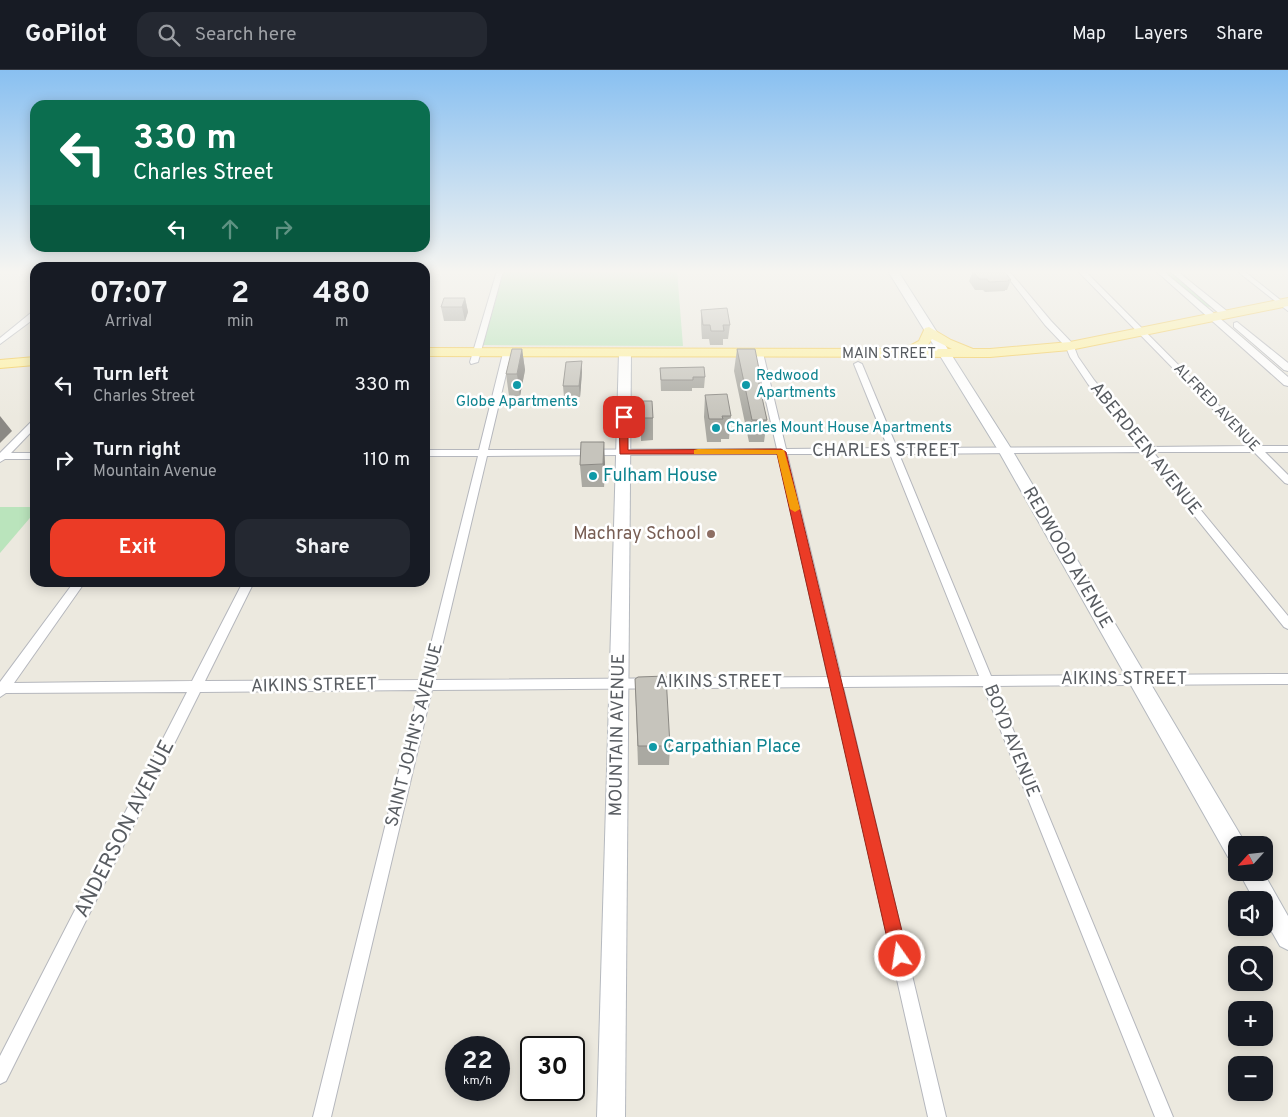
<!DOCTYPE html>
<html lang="en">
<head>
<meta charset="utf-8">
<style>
	:root { --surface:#171b24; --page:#242831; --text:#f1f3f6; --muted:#9ea1a6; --line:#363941; --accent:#eb3b26 }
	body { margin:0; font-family:Overpass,sans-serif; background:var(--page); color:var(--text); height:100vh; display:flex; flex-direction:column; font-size:19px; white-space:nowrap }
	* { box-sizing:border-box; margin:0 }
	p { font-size:16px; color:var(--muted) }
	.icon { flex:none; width:28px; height:28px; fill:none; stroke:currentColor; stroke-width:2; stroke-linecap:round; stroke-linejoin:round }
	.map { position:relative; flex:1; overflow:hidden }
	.drawer { position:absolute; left:30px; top:192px; width:400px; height:325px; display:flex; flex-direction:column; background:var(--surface); border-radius:15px; box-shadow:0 2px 12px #0003 }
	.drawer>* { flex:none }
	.hud { position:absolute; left:30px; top:30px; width:400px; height:152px; border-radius:15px; box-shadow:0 2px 12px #0003; background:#0b6e4f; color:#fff; overflow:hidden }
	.needle { width:32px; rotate:243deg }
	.controls { position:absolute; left:1228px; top:766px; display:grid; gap:10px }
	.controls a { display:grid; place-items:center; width:45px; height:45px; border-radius:10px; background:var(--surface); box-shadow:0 2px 12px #0003; font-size:25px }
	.speed { position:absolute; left:445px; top:966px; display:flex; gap:10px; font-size:25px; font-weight:700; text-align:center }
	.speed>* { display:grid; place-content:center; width:65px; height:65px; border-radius:50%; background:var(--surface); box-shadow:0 2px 12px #0003; line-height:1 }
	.speed small { font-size:12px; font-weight:400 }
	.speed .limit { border:2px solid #111; border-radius:8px; background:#fff; color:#111 }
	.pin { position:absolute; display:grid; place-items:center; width:42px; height:42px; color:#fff; margin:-21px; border-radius:10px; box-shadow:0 2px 8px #0006 }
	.me { position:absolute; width:55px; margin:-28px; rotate:347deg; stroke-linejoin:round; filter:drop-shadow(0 0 4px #0008) }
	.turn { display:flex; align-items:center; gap:18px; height:105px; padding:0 20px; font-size:22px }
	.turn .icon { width:65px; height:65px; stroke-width:2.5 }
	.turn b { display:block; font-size:35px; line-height:42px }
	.lanes { display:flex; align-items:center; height:48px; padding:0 20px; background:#0003; justify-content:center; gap:25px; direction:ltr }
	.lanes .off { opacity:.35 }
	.eta { display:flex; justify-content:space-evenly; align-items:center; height:85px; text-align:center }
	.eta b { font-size:30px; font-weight:700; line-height:35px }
	.primary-button { display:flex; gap:10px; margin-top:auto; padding:10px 20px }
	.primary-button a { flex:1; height:58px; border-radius:15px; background:var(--accent); color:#fff; font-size:20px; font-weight:700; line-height:58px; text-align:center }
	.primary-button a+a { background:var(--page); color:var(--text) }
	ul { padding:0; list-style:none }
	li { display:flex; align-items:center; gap:15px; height:75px; padding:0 20px }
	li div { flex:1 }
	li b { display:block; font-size:19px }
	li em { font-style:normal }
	header { display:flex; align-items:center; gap:30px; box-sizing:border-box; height:70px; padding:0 25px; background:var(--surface); border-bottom:1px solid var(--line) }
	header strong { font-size:24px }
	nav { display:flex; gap:28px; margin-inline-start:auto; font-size:18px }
	.search { width:350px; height:45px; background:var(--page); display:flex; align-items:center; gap:12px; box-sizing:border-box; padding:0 18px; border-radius:15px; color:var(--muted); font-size:19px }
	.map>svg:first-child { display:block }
</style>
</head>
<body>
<header>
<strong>GoPilot</strong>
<div class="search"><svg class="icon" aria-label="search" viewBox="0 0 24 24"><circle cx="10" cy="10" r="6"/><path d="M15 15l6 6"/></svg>Search here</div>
<nav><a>Map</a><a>Layers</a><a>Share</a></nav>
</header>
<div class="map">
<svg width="1288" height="1047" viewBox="0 0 1288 1047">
	<rect width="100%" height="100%" fill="#ece9df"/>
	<g fill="#bae4bc">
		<polygon points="504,201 677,201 683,276 483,275"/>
		<polygon points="1163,201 1171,201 1213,238 1204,236"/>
		<polygon points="0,437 35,437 35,442 0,483"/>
	</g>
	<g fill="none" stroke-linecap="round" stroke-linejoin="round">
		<g stroke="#b5b7bd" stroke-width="2">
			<g id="minor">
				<polygon points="497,201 503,201 478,292 471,294 470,292"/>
				<path d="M1003,201H1009L1051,251L1073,274L1078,287L1094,310L1149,377L1249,376L1078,201H1085L1259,376H1288V382H1265L1288,405V414L1285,413L1254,382H1153L1288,546V559L1284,557L1143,382L899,384L991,606L1288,604V614L995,616L1173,1047H1155L983,616L843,617L946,1047H928L831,617L432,620L331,1047H313L419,620L200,622L6,1011L0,1014V986L187,622L6,623L0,627V612L74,512H85L14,613L192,611L243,512H254L205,611L422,610L478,386H425V380H479L503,283L507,281L511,283L488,380L777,379L755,283L759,281L763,283L786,379L888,378L854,294L858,292L862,294L897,378L1139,377L1088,314L1070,287L1066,277L1045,255ZM778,384L828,607L434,610L487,386ZM787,384H890L979,606L841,607Z"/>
				<polygon points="1156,201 1163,201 1216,245 1216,249 1210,249"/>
				<polygon points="1170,201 1177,201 1228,242 1228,246 1222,246"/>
				<polygon points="1237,201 1244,201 1288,236 1288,241"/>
				<polygon points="32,242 35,242 35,248 0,274 0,268"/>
				<polygon points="35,350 35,358 11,383 35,383 35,389 5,389 0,392 0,383 32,351"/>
			</g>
		</g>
		<g stroke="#b5b7bd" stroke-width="2">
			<g id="tertiary">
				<polygon points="1213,244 1216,245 1288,307 1288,316 1284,315 1210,249 1208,247"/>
				<polygon points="1237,252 1288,293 1288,301 1284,300 1234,257 1234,253"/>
			</g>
		</g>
		<g stroke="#b5b9bf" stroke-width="2">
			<g id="secondary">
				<polygon points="888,201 898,201 1012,380 1244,771 1245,775 1236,775 1236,790 1228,787 998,380"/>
				<polygon points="625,280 631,283 625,1047 597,1047 619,283"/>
				<polygon points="1239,802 1263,802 1288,846 1288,880 1280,876 1264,848 1264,830 1254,830"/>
			</g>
		</g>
		<g stroke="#f3ca51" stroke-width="2">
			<g id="primary">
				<path d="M1288,228V236L1070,280L990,287L425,286V278L904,279L919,271L925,258L929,257L951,270L973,279H990L1070,272ZM932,269L952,279H925Z"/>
				<polygon points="35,287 35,295 0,298 0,290"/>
			</g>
		</g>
		<use href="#minor" fill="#fff" fill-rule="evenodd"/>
		<use href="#tertiary" fill="#fff" fill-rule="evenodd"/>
		<use href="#secondary" fill="#fff" fill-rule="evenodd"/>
		<use href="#primary" fill="#fff2a1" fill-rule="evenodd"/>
	</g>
	<g fill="#aaa9a2">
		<polygon points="973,201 1011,210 1007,220 1005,220 1005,221 985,222 983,220 975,220 969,211"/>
		<polygon points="465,228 468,242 465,251 444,251 441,237"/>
		<polygon points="701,240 730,255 728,269 723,269 723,275 710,275 709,269 702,269 701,254"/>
		<polygon points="522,279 525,300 520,326 509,326 506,304"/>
		<polygon points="737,279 761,309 760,318 767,350 764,372 749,372 734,301"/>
		<polygon points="582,291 582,302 580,327 564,327 563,316"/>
		<polygon points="660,298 705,307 704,318 692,318 692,321 661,321"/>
		<polygon points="705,325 731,346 729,369 721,369 721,372 707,372 704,347"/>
		<polygon points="640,331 653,348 653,370 641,371"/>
		<polygon points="605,394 604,417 582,417 580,395"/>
		<polygon points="635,609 670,676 669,695 638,695"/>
	</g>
	<g fill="#8b8984">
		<polygon points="465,228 468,242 465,251 462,237"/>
		<polygon points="522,279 525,300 520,326 517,304"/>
		<polygon points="582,291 582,302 580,327 579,316"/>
		<polygon points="0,346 12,361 0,373"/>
		<polygon points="604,372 605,394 604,417 603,394"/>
	</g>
	<g fill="#c6c4bc" stroke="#8b8984">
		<polygon points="973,201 1004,201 1011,210 1008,210 1009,211 989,212 987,209 979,209"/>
		<polygon points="444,228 465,228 462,237 441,237"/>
		<polygon points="727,238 730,255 723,255 724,261 711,261 710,255 703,255 701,240"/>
		<polygon points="512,279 522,279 517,304 506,304"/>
		<polygon points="737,279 755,279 761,309 758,309 767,350 752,350"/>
		<polygon points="582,291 579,316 563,316 566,292"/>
		<polygon points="704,297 705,307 693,307 693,310 661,310 660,298"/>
		<polygon points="727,324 731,346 722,346 723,349 709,349 705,325"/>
		<polygon points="640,331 652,331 653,348 641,348"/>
		<polygon points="581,372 604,372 603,394 580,395"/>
		<polygon points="666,606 670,676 638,676 635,609 638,607"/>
	</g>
	<linearGradient id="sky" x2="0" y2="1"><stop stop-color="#89c0f1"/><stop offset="0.58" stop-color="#f6f5f1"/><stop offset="1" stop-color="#f6f5f1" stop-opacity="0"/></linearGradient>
	<rect width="1288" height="348" fill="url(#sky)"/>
	<polygon fill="#eb3b26" stroke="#992619" points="624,344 628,347 628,380 781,379 786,382 908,886 905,892 900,894 894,892 891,886 777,384 620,384 619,347"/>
	<polygon fill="#f59e0b" points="698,379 784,380 800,439 795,442 790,439 777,384 694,384 694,380"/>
	<g fill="#0f9aa8" stroke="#fff" stroke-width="2">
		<circle cx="517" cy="315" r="5"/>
		<circle cx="746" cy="315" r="5"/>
		<circle cx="716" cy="358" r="5"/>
		<circle cx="593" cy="406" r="5"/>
		<circle cx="653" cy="677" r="5"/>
	</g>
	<circle fill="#8d6e63" stroke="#fff" stroke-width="2" cx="711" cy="464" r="5"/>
	<g text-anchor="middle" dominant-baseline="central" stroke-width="5" stroke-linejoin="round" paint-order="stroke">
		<g font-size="15" fill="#585c61" stroke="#fff">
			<text x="889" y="284">MAIN STREET</text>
			<text transform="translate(1216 338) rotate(46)">ALFRED AVENUE</text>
		</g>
		<g font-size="15" fill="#0d838f" stroke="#fff" text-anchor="start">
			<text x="756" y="306">Redwood<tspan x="756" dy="17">Apartments</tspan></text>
			<text x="517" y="332" text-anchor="middle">Globe Apartments</text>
			<text x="726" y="358">Charles Mount House Apartments</text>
		</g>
		<g font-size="18" fill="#585c61" stroke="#fff">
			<text transform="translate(1145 379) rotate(51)">ABERDEEN AVENUE</text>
			<text x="886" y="381">CHARLES STREET</text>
			<text transform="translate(1067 488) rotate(60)">REDWOOD AVENUE</text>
			<text x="1124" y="609">AIKINS STREET</text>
			<text x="719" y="612">AIKINS STREET</text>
			<text transform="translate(314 616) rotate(-1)">AIKINS STREET</text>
			<text transform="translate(415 665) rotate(-76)">SAINT JOHN'S AVENUE</text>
			<text transform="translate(618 665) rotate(-89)">MOUNTAIN AVENUE</text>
			<text transform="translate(1011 671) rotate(68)">BOYD AVENUE</text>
		</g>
		<g font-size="18" fill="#0d838f" stroke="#fff" text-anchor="start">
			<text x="603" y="406">Fulham House</text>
			<text x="663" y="677">Carpathian Place</text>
		</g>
		<g font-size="18" fill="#785e54" stroke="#fff" text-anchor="end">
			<text x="701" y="464">Machray School</text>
		</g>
		<g font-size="21" fill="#585c61" stroke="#fff">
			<text transform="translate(125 759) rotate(-63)">ANDERSON AVENUE</text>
		</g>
	</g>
</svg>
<div class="controls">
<a><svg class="needle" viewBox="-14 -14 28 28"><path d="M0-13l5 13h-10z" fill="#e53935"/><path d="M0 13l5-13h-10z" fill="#9ea1a6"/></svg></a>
<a><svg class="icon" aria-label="sound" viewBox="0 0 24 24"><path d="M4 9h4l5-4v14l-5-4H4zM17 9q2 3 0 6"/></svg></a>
<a><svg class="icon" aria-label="search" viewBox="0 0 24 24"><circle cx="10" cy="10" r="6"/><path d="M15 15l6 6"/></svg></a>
<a>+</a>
<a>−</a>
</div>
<div class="speed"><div>22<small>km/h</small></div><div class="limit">30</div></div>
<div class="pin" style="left:624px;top:347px;background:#d93025"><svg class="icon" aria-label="arrive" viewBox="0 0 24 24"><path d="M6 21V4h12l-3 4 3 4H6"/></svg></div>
<svg class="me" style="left:900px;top:886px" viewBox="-20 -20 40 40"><circle r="17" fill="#eb3b26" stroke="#fff" stroke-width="3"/><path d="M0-11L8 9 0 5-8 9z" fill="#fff"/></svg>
<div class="hud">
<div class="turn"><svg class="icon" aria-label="left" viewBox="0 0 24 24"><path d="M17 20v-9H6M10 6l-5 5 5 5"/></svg><div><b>330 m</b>Charles Street</div></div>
<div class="lanes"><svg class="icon" aria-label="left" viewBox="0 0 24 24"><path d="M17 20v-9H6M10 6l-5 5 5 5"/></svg><svg class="icon off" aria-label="ahead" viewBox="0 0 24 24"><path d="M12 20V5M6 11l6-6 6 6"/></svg><svg class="icon off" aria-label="right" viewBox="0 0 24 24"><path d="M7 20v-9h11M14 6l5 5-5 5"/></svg></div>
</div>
<section class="drawer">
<div class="eta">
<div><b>07:07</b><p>Arrival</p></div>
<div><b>2</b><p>min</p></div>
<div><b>480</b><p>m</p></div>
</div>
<ul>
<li><svg class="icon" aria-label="left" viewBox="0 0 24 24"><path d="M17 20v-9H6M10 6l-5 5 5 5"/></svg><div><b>Turn left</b><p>Charles Street</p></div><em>330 m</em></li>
<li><svg class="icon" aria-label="right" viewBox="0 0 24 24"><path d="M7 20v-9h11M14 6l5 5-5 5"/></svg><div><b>Turn right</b><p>Mountain Avenue</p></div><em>110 m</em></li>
</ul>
<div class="primary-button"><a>Exit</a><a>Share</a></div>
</section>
</div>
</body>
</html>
